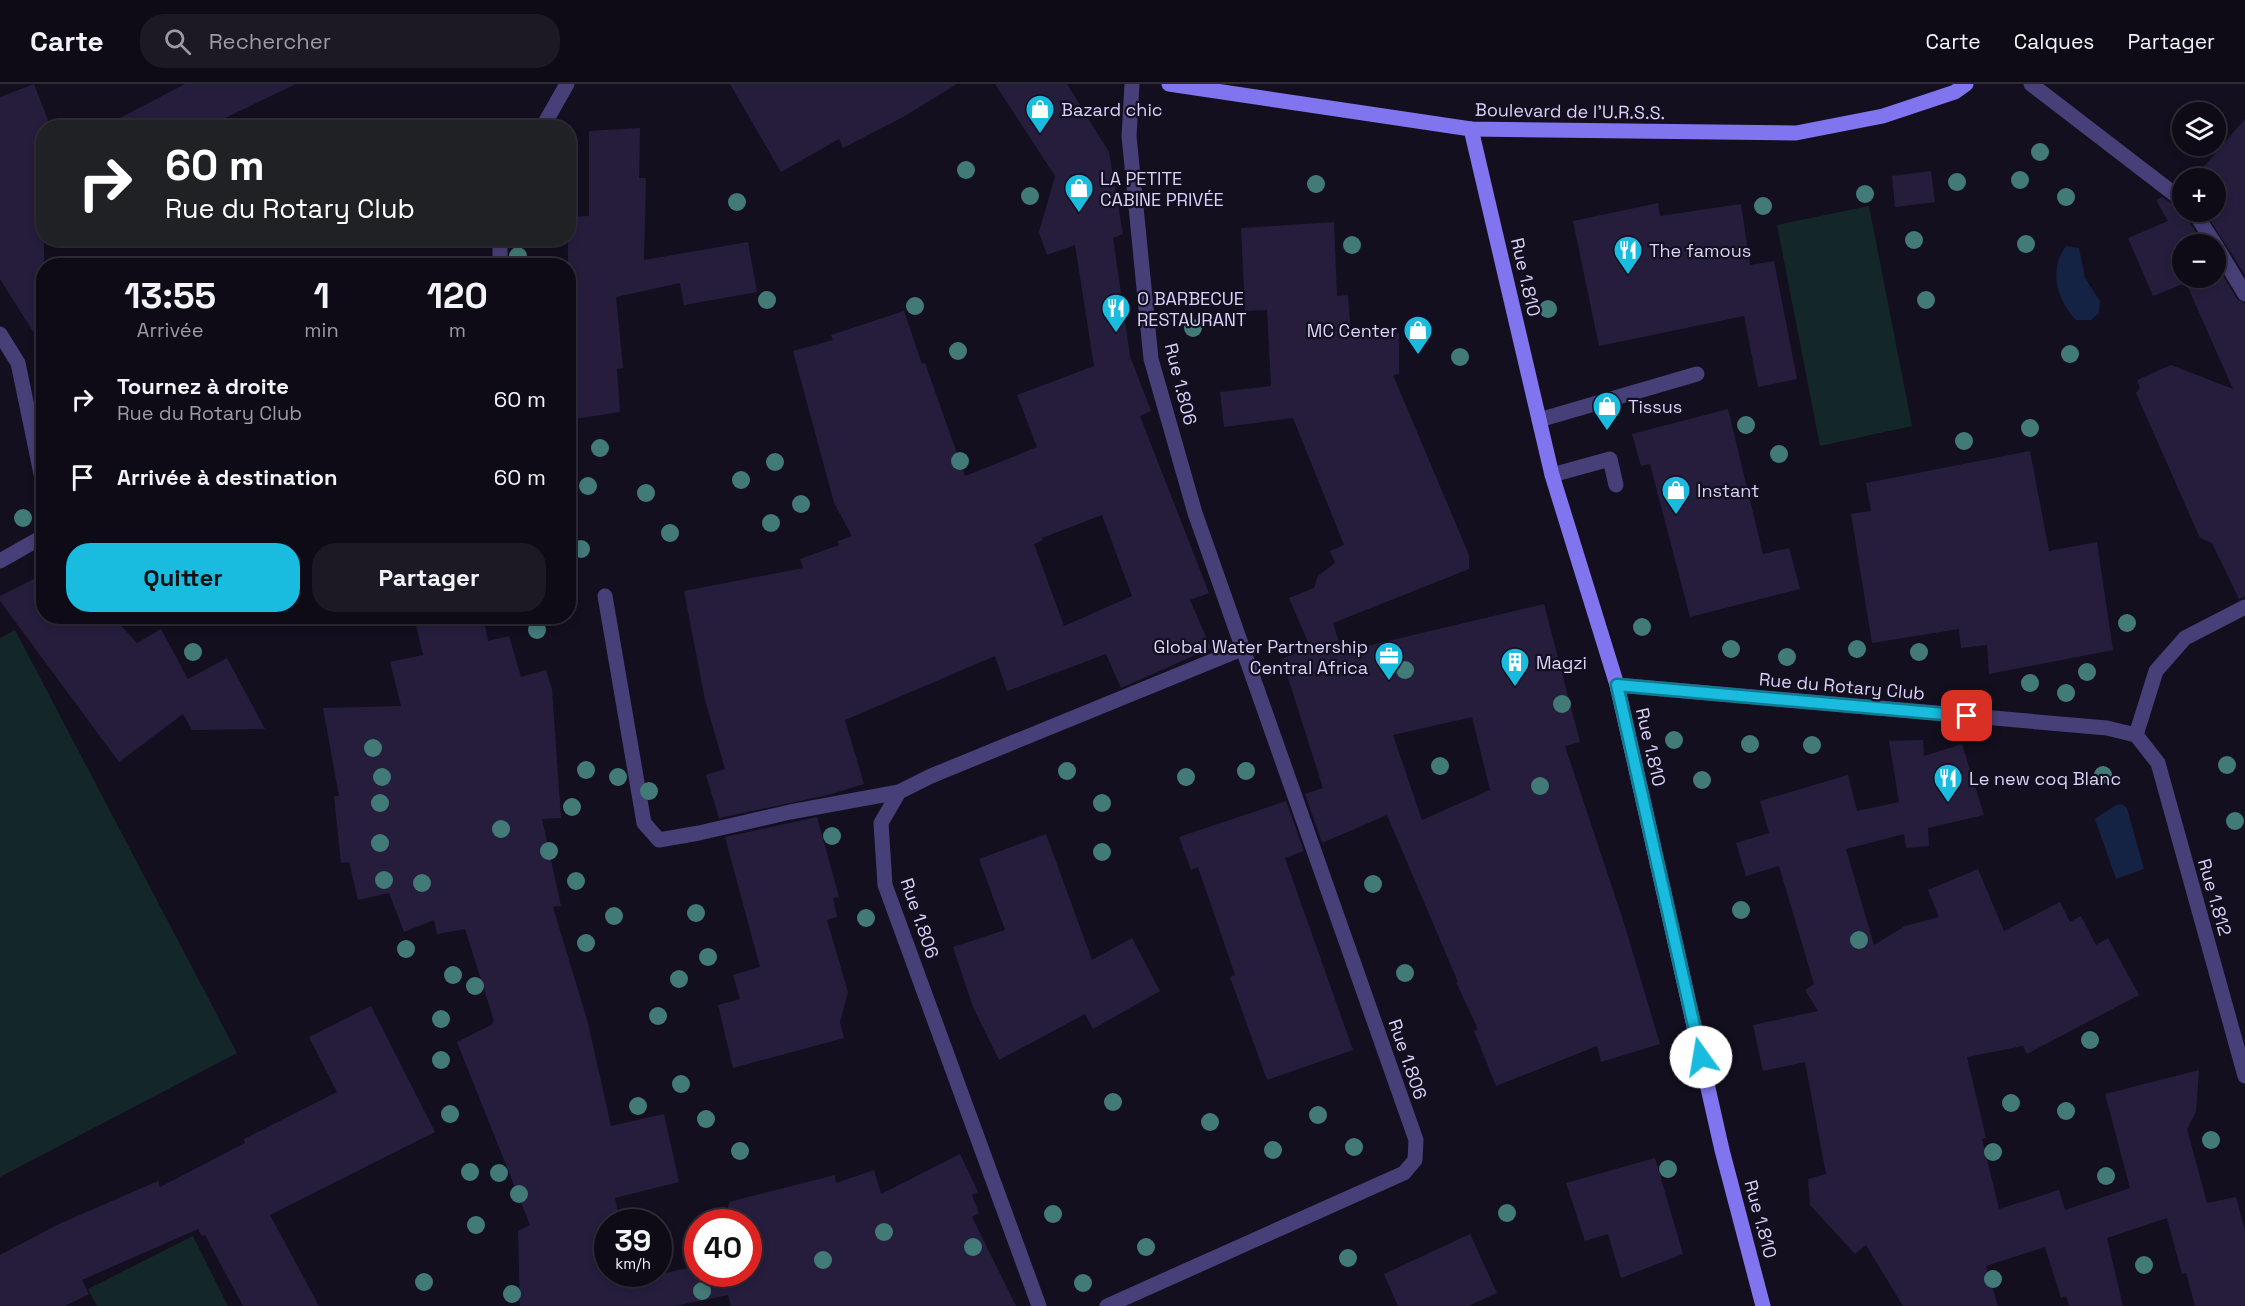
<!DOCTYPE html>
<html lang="fr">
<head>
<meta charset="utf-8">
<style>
	:root { --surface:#0e0b17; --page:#1c1924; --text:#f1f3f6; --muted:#9b9ba1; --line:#2e2b36; --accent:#19bbde }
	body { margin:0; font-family:"Space Grotesk",sans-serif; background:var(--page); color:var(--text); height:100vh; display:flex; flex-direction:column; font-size:22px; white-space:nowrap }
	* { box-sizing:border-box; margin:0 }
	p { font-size:20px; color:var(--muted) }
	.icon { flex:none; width:33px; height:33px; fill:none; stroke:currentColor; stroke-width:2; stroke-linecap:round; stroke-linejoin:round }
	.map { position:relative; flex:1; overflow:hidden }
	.panel { position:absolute; left:36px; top:174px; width:540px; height:366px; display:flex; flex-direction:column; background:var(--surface); border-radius:24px; box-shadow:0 3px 9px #0003,0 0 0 2px var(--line) }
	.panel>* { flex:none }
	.hud { position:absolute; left:36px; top:36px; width:540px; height:126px; border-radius:24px; box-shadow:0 3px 9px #0003,0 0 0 2px var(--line); background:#202124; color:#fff; overflow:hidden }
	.fabs { position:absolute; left:2172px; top:18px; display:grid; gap:12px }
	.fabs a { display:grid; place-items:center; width:54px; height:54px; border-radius:50%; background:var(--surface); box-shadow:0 3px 9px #0003,0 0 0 2px var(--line); font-size:30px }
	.speed { position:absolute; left:594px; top:1125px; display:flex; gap:12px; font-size:30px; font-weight:700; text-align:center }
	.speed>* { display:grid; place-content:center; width:78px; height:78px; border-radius:50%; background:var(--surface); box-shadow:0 3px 9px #0003,0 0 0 2px var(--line); line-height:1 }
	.speed small { font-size:15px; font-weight:400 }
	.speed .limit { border:9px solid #d22; background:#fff; color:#111 }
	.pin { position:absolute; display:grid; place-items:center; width:51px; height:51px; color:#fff; margin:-26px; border-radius:12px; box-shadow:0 3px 9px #0006 }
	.me { position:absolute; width:66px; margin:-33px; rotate:347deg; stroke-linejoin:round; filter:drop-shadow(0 0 4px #0008) }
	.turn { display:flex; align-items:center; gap:21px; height:126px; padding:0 30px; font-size:27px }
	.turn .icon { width:78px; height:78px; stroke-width:2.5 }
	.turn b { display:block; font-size:42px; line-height:51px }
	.eta { display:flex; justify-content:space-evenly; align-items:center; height:102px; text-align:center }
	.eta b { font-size:36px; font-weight:700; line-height:42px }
	.cta { display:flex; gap:12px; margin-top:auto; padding:12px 30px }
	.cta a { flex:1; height:69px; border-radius:24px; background:var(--accent); color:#111; font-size:24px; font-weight:700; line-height:69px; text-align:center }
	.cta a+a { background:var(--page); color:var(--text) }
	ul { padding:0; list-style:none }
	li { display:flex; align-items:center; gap:18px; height:78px; padding:0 30px }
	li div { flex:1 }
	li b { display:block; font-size:22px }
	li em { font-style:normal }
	header { display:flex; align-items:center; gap:36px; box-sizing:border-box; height:84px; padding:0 30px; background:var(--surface); border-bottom:2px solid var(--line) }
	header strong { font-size:28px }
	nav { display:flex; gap:33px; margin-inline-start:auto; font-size:21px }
	.search { width:420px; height:54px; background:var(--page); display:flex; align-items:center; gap:15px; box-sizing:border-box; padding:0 21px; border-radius:24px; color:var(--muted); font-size:22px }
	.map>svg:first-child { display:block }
</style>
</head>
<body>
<header>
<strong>Carte</strong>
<div class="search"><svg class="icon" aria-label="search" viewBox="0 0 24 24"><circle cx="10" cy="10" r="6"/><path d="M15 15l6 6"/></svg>Rechercher</div>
<nav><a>Carte</a><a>Calques</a><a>Partager</a></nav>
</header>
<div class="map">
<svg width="2245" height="1222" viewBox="0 0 2245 1222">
	<rect width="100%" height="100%" fill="#130f1f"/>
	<g fill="#132728">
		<polygon points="1869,122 1912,342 1820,362 1777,141"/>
		<polygon points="15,546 237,969 0,1093 0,554"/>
		<polygon points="193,1152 228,1222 97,1222 88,1205"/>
	</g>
	<g fill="#142243">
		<path d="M2066,162L2079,164L2085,194L2100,217L2099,229L2091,236H2076C2057,216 2048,186 2066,162Z"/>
		<polygon points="2122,720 2127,724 2144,785 2116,795 2095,735 2116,721"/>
	</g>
	<g fill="#261d3d" fill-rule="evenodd">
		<polygon points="34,0 51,44 44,44 44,265 0,195 0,13"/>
		<polygon points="185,0 296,0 204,44 101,44"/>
		<polygon points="730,0 957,0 903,33 843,64 839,55 781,88"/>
		<path d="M995,0H1067L1109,68L1123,150L1113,154L1130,272L1151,327L1140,332L1209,509L1190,516L1211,564L1121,604L1106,570L1007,607L995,572L845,636L864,700L828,711L719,734L706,691L725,685L705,616L684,507L803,484L800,475L839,461L838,457L852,452L834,419L793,267L833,256L831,251L904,227L922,280L925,279L965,392L1037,363L1017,311L1094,282L1075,161L1047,171L1039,148L1055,92ZM1102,431L1132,512L1064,542L1034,460L1043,456L1042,454Z"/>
		<polygon points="2245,35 2245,191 2205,128 2216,128 2216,94 2194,94"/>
		<polygon points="640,44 639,94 646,94 644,176 748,158 757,208 684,221 680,199 616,213 623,284 617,285 620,328 568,336 568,133 589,132 589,47"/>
		<polygon points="1931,87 1935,118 1895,123 1892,92"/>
		<polygon points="2162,113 2184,128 2186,133 2204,160 2182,160 2182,194 2216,194 2216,180 2237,215 2245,220 2245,513 2239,515 2212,459 2200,454 2136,309 2140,304 2137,296 2171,281 2233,305 2186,199 2153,212 2128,154 2168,137 2156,116"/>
		<polygon points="1658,119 1660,132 1741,120 1750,181 1774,177 1797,295 1758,303 1744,232 1599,262 1573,137"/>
		<path d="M1334,138L1337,212L1348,211L1351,252L1399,249V290L1393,291L1469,471V485L1333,539L1342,568L1544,520L1580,658L1565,662L1623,836L1660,960L1601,978L1597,962L1496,1002L1474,947L1478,945L1456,898H1458L1387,731L1322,759L1305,710L1323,704L1282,575L1310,563L1289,514L1314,504L1318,492L1335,479L1330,467L1344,461L1293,334L1224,343L1220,308L1271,302L1267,226L1245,227L1241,144ZM1472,633L1490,706L1422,736L1393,651Z"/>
		<polygon points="1728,325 1763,470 1789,464 1800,505 1690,533 1650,380 1641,382 1632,350"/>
		<polygon points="2030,367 2049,467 2097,458 2113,566 1989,590 1987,561 1961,564 1959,545 1872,559 1851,430 1871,427 1866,399"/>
		<polygon points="44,490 44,532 112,532 137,559 161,545 188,595 227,574 265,645 192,646 183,630 119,678 0,517 0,512"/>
		<polygon points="414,532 483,532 488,557 509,552 521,593 546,586 552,605 561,734 542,735 561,822 553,823 588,939 611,1042 664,1030 679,1098 615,1114 620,1138 608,1138 608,1190 631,1190 632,1196 698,1182 698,1190 748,1190 748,1138 726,1138 729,1118 835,1091 836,1099 874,1086 881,1110 960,1070 978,1108 972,1111 979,1129 972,1133 1016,1222 731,1222 728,1211 675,1222 520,1222 518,1147 530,1141 457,958 493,940 492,938 494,937 465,845 437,850 434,836 404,848 389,809 358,816 349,778 341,779 334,712 339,712 323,624 401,622 390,578 423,571"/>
		<polygon points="1923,656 1924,672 1962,660 1984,731 1928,744 1929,762 1906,764 1904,750 1846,765 1874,861 1905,842 1939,833 1928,806 1978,785 2004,847 2060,818 2070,838 2081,832 2096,861 2108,854 2139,911 2027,970 2023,962 1967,973 1986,1054 1982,1055 1999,1125 2059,1106 2065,1126 2130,1104 2105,1010 2199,986 2196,1028 2187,1045 2207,1119 2236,1113 2245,1147 2245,1222 2195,1222 2186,1189 2182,1190 2167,1134 2107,1154 2123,1222 2069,1222 2066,1212 2061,1214 2045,1163 1986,1182 1998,1222 1903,1222 1866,1161 1855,1170 1810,1121 1808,1095 1826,1090 1805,978 1763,987 1753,941 1818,927 1805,906 1814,900 1779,782 1746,792 1736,759 1769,749 1760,717 1848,691 1857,727 1899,718 1889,657"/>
		<polygon points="1286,717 1304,767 1285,774 1353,966 1267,996 1230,893 1235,891 1198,783 1191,786 1179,753"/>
		<polygon points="817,733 839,813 833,814 837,833 827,836 848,908 840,938 844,954 733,984 718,921 740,915 733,891 760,883 725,753"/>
		<polygon points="1046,750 1092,876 1132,854 1160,907 1093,945 1085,930 999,976 973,923 953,863 1005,846 979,775"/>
		<polygon points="371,922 435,1048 270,1131 319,1222 243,1222 205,1151 202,1152 198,1145 82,1196 89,1210 65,1222 0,1222 0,1171 59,1140 158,1097 160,1103 245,1059 244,1055 337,1008 309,953"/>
		<polygon points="1655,1074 1683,1170 1621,1194 1608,1150 1585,1157 1566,1099"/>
		<polygon points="1470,1150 1497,1209 1468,1222 1398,1222 1384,1190"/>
	</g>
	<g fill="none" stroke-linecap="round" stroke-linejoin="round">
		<g stroke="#463f78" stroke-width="15">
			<polyline points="2031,0 2182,116"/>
			<polyline points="2194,128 2215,160"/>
			<polyline points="2216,162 2245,210"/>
			<polyline points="1539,336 1697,290"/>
			<polyline points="1552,391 1610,375 1616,401"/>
			<polyline points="605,512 644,739 659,756 699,749 790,728 899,708"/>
			<polyline points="2136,651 2156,587 2185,554 2245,523"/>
		</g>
		<g stroke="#463f78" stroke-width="15">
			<polyline points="542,44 567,0"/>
			<polyline points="500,182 500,154"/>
			<polyline points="0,250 18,279 44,404"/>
			<polyline points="0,477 44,452"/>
			<polyline points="1617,601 2107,644 2136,651 2158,679 2245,992"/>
			<polyline points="1039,1222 885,801 881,739 899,708 931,692 1244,564"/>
			<polyline points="1107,1222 1404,1089 1415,1076 1416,1056 1195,429 1151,275 1129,52 1132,0"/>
		</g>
		<g stroke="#8074ef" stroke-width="15">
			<polyline points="1169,0 1471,45 1796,49 1883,32 1955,8 1966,0"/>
			<polyline points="1471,45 1552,391 1617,601 1722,1066 1763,1222"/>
		</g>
	</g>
	<g fill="#417a77">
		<circle cx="2040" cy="68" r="9"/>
		<circle cx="966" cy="86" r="9"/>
		<circle cx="2020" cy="96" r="9"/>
		<circle cx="1957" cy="98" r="9"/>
		<circle cx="1316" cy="100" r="9"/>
		<circle cx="1865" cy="110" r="9"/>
		<circle cx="1030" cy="112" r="9"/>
		<circle cx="2066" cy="113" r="9"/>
		<circle cx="737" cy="118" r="9"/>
		<circle cx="1763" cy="122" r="9"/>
		<circle cx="1914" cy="156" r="9"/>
		<circle cx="2026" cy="160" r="9"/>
		<circle cx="1352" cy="161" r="9"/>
		<circle cx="518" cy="172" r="9"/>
		<circle cx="767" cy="216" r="9"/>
		<circle cx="1926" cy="216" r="9"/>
		<circle cx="915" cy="222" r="9"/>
		<circle cx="1548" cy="225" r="9"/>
		<circle cx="1193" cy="244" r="9"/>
		<circle cx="958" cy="267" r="9"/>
		<circle cx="2070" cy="270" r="9"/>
		<circle cx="1460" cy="273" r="9"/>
		<circle cx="1746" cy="341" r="9"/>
		<circle cx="2030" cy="344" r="9"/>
		<circle cx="1964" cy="357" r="9"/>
		<circle cx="600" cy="364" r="9"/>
		<circle cx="1779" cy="370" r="9"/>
		<circle cx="960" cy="377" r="9"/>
		<circle cx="775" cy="378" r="9"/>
		<circle cx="741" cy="396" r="9"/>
		<circle cx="588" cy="402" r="9"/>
		<circle cx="646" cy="409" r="9"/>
		<circle cx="801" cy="420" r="9"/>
		<circle cx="23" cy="434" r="9"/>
		<circle cx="771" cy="439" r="9"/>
		<circle cx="670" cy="449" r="9"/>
		<circle cx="581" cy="465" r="9"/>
		<circle cx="2127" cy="539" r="9"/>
		<circle cx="1642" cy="543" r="9"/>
		<circle cx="537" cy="546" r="9"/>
		<circle cx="1731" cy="565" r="9"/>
		<circle cx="1857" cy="565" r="9"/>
		<circle cx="193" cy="568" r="9"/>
		<circle cx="1919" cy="568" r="9"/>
		<circle cx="1787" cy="573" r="9"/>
		<circle cx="1405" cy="586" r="9"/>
		<circle cx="2087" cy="588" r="9"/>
		<circle cx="2030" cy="599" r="9"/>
		<circle cx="2066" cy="609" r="9"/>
		<circle cx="1562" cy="620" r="9"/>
		<circle cx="1674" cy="656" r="9"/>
		<circle cx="1750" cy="660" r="9"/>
		<circle cx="1812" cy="661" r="9"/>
		<circle cx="373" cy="664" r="9"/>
		<circle cx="2227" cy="681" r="9"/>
		<circle cx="1440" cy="682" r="9"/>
		<circle cx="586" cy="686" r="9"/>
		<circle cx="1067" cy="687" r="9"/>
		<circle cx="1246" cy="687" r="9"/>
		<circle cx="2103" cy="691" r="9"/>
		<circle cx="382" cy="693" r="9"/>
		<circle cx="618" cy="693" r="9"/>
		<circle cx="1186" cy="693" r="9"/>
		<circle cx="1702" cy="696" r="9"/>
		<circle cx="1540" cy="702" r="9"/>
		<circle cx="649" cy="707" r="9"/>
		<circle cx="380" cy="719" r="9"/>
		<circle cx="1102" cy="719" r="9"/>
		<circle cx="572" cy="723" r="9"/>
		<circle cx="2235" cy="737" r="9"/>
		<circle cx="501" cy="745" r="9"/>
		<circle cx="832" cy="752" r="9"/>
		<circle cx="380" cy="759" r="9"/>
		<circle cx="549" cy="767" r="9"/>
		<circle cx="1102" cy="768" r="9"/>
		<circle cx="384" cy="796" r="9"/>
		<circle cx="576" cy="797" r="9"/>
		<circle cx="422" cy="799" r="9"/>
		<circle cx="1373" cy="800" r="9"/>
		<circle cx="1741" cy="826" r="9"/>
		<circle cx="696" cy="829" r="9"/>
		<circle cx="614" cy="832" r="9"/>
		<circle cx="866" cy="834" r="9"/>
		<circle cx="1859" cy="856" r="9"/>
		<circle cx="586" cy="859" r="9"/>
		<circle cx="406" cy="865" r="9"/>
		<circle cx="708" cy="873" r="9"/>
		<circle cx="1405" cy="889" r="9"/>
		<circle cx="453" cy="891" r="9"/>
		<circle cx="679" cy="895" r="9"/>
		<circle cx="475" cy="902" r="9"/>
		<circle cx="658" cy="932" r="9"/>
		<circle cx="441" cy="935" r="9"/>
		<circle cx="2090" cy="956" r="9"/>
		<circle cx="441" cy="976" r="9"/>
		<circle cx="681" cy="1000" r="9"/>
		<circle cx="1113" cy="1018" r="9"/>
		<circle cx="2011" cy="1019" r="9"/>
		<circle cx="638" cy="1022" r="9"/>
		<circle cx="2066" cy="1027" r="9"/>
		<circle cx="450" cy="1030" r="9"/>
		<circle cx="1318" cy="1031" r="9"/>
		<circle cx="706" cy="1035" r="9"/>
		<circle cx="1210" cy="1038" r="9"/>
		<circle cx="2211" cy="1056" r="9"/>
		<circle cx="1354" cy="1063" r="9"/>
		<circle cx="1273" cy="1066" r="9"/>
		<circle cx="740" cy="1067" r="9"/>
		<circle cx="1993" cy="1068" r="9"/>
		<circle cx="1668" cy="1085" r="9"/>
		<circle cx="470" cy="1088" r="9"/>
		<circle cx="499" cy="1089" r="9"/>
		<circle cx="2106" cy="1092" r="9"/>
		<circle cx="519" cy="1110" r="9"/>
		<circle cx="1507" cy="1129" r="9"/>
		<circle cx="1053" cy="1130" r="9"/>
		<circle cx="476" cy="1141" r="9"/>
		<circle cx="884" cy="1148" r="9"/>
		<circle cx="973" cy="1163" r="9"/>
		<circle cx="1146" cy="1163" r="9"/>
		<circle cx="1348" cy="1174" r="9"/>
		<circle cx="823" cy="1176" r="9"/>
		<circle cx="2144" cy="1181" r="9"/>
		<circle cx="1993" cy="1195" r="9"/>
		<circle cx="424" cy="1198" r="9"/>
		<circle cx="1083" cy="1199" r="9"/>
		<circle cx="702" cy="1207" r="9"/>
		<circle cx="512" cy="1210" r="9"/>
	</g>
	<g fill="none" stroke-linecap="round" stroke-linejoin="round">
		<g stroke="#107a90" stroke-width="15">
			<polyline id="route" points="1701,973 1617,601 1967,632"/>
		</g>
		<use href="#route" stroke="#19bbde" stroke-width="10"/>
	</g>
	<defs>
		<g id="shop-pin" transform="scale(1.5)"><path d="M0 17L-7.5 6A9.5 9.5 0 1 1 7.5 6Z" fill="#19bbde" stroke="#130f1f"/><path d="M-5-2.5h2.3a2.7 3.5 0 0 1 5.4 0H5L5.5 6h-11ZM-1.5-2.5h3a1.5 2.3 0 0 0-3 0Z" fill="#fff"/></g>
		<g id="restaurant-pin" transform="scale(1.5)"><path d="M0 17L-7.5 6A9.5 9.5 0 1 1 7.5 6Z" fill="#19bbde" stroke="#130f1f"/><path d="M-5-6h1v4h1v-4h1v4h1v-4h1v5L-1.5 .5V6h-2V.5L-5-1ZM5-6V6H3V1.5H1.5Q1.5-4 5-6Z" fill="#fff"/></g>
		<g id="office-pin" transform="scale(1.5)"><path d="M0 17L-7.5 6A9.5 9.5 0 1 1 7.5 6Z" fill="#19bbde" stroke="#130f1f"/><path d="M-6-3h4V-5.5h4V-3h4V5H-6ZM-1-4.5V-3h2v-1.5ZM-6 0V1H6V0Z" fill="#fff"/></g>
		<g id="building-pin" transform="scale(1.5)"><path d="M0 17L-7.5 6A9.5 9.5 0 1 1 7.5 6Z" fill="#19bbde" stroke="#130f1f"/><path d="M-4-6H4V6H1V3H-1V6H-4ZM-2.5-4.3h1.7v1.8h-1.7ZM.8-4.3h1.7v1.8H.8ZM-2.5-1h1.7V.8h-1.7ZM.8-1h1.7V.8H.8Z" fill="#fff"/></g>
	</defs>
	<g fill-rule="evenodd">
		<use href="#shop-pin" x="1040" y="25"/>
		<use href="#shop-pin" x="1079" y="104"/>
		<use href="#restaurant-pin" x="1628" y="166"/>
		<use href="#restaurant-pin" x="1116" y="224"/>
		<use href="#shop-pin" x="1418" y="246"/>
		<use href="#shop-pin" x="1607" y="322"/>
		<use href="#shop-pin" x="1676" y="406"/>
		<use href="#office-pin" x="1389" y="572"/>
		<use href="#building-pin" x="1515" y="578"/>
		<use href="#restaurant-pin" x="1948" y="694"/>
	</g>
	<g text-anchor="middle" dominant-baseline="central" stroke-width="4.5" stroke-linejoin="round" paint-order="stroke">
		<g font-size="18" fill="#d9d2fa" stroke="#130f1f" text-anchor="start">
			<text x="1061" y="25">Bazard chic</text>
			<text x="1100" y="94">LA PETITE<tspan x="1100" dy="21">CABINE PRIVÉE</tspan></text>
			<text x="1649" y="166">The famous</text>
			<text x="1137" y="214">O BARBECUE<tspan x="1137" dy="21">RESTAURANT</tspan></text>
			<text x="1397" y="246" text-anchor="end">MC Center</text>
			<text x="1628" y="322">Tissus</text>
			<text x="1697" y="406">Instant</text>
			<text x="1368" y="562" text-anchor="end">Global Water Partnership<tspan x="1368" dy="21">Central Africa</tspan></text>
			<text x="1536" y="578">Magzi</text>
			<text x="1969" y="694">Le new coq Blanc</text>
		</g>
		<g font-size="18" fill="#d9d2fa" stroke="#130f1f">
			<text transform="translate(1570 27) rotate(1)">Boulevard de l'U.R.S.S.</text>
			<text transform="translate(1526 193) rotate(77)">Rue 1.810</text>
			<text transform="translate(1181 300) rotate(76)">Rue 1.806</text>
			<text transform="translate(1842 602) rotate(5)">Rue du Rotary Club</text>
			<text transform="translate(1651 663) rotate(77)">Rue 1.810</text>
			<text transform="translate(2215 813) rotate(74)">Rue 1.812</text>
			<text transform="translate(920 834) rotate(71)">Rue 1.806</text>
			<text transform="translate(1408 975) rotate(71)">Rue 1.806</text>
			<text transform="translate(1761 1135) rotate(75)">Rue 1.810</text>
		</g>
	</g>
</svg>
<div class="fabs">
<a><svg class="icon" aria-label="layers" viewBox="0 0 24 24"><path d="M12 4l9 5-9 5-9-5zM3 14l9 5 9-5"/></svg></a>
<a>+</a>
<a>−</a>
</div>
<div class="speed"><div>39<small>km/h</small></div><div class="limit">40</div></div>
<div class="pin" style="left:1967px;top:632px;background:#d93025"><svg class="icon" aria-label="arrive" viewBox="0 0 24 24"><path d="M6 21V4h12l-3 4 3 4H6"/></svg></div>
<svg class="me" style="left:1701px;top:973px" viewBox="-20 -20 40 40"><circle r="19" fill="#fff"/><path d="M0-13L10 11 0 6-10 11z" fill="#19bbde"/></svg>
<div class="hud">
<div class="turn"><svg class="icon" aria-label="right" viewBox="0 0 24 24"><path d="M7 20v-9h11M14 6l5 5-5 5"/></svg><div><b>60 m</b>Rue du Rotary Club</div></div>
</div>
<section class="panel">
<div class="eta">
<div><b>13:55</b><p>Arrivée</p></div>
<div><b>1</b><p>min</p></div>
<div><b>120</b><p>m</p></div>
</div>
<ul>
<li><svg class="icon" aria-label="right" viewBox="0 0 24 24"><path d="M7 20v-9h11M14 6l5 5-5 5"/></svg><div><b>Tournez à droite</b><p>Rue du Rotary Club</p></div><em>60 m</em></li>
<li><svg class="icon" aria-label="arrive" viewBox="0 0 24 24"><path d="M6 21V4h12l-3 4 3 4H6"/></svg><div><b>Arrivée à destination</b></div><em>60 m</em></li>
</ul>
<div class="cta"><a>Quitter</a><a>Partager</a></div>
</section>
</div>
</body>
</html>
